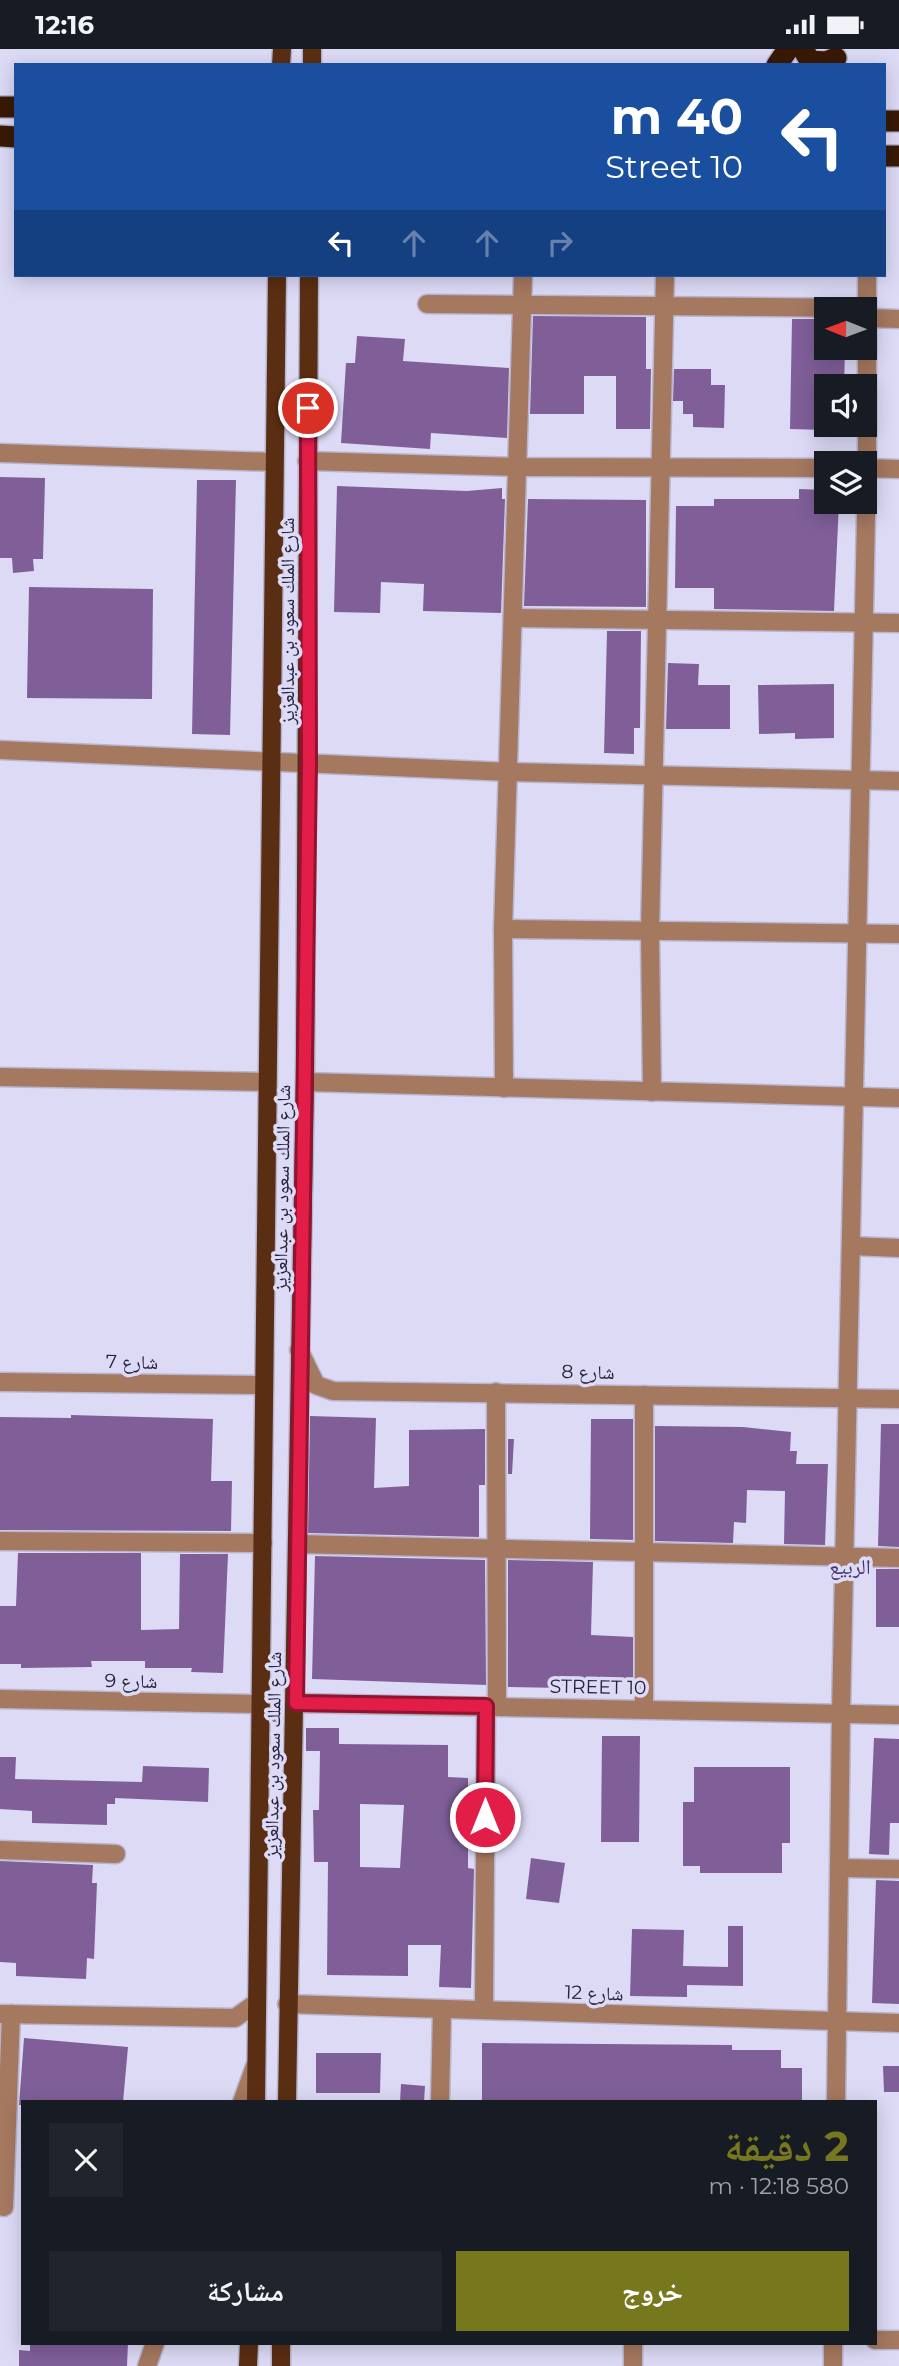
<!DOCTYPE html>
<html lang="ar">
<head>
<meta charset="utf-8">
<style>
	:root { --surface:#171b24; --page:#20242c; --text:#f1f3f6; --muted:#9ea1a6; --accent:#77771e }
	body { margin:0; font-family:Montserrat,"Noto Naskh Arabic",sans-serif; background:var(--page); color:var(--text); direction:rtl; height:100vh; display:flex; flex-direction:column; font-size:26px; white-space:nowrap }
	* { box-sizing:border-box; margin:0 }
	p { font-size:23px; color:var(--muted) }
	.icon { flex:none; width:38px; height:38px; fill:none; stroke:currentColor; stroke-width:2; stroke-linecap:round; stroke-linejoin:round }
	.map { position:relative; flex:1; overflow:hidden; direction:ltr }
	.side { position:absolute; left:21px; top:2051px; width:856px; height:245px; display:flex; flex-direction:column; background:var(--surface); border-radius:0px; box-shadow:0 4px 18px #0003; direction:rtl }
	.side>* { flex:none }
	.banner { position:absolute; left:14px; top:14px; width:872px; height:214px; border-radius:0px; box-shadow:0 4px 18px #0003; direction:rtl; background:#1a4fa0; color:#fff; overflow:hidden }
	.needle { width:46px; rotate:271deg }
	.tools { position:absolute; left:814px; top:248px; display:grid; gap:14px }
	.tools a { display:grid; place-items:center; width:63px; height:63px; border-radius:0px; background:var(--surface); box-shadow:0 4px 18px #0003; font-size:35px }
	.pin { position:absolute; display:grid; place-items:center; width:60px; height:60px; color:#fff; margin:-30px; border:4px solid #fff; border-radius:50%; box-shadow:0 2px 7px #0007 }
	.me { position:absolute; width:77px; margin:-38px; rotate:0deg; stroke-linejoin:round; filter:drop-shadow(0 0 5px #0008) }
	.turn { display:flex; align-items:center; gap:24px; height:147px; padding:0 28px; font-size:32px }
	.turn .icon { width:91px; height:91px; stroke-width:2.5 }
	.turn b { display:block; font-size:49px; line-height:60px }
	.lanes { display:flex; align-items:center; height:66px; padding:0 28px; background:#0003; justify-content:center; gap:35px; direction:ltr }
	.lanes .off { opacity:.35 }
	.round { display:grid; place-items:center; flex:none; width:74px; height:74px; border-radius:0px; background:var(--page) }
	.head { display:flex; align-items:center; justify-content:space-between; height:119px; padding:0 28px }
	h1 { font-size:42px; font-weight:700; line-height:52px; color:var(--accent) }
	.action { display:flex; gap:14px; margin-top:auto; padding:14px 28px }
	.action a { flex:1; height:80px; border-radius:0px; background:var(--accent); color:#fff; font-size:28px; font-weight:700; line-height:80px; text-align:center }
	.action a+a { background:var(--page); color:var(--text) }
	.status { display:flex; justify-content:space-between; align-items:center; height:49px; padding:0 35px; background:var(--surface); direction:ltr }
	.status svg { height:19px; fill:currentColor }
	.map>svg:first-child { display:block }
</style>
</head>
<body>
<div class="status"><b>12:16</b><svg viewBox="0 0 49 12"><path d="M0 12V9h3v3zM5 12V6h3v6zM10 12V3h3v9zM15 12V0h3v12zM26 1h20v11H26zM47 4h2v5h-2z"/></svg></div>
<div class="map">
<svg width="899" height="2317" viewBox="0 0 899 2317">
	<rect width="100%" height="100%" fill="#dddaf6"/>
	<g fill="#805f99" fill-rule="evenodd">
		<polygon points="533,267 646,268 646,320 651,320 650,380 616,380 616,327 584,327 584,365 530,365"/>
		<polygon points="792,270 826,270 826,299 845,299 844,338 826,338 826,381 790,380"/>
		<polygon points="357,287 405,290 403,312 509,319 507,389 431,384 430,400 341,394 346,314 355,314"/>
		<polygon points="674,320 711,320 711,336 725,336 724,379 693,378 693,365 683,365 683,352 673,352"/>
		<polygon points="0,428 45,429 43,510 33,510 34,522 13,524 12,509 0,509"/>
		<polygon points="197,431 236,431 230,686 192,685"/>
		<polygon points="337,437 467,442 502,439 502,450 505,450 501,564 423,562 424,535 381,533 380,564 334,563"/>
		<polygon points="799,440 826,441 826,453 839,453 834,562 714,560 714,539 675,539 676,457 714,457 714,450 799,450"/>
		<polygon points="528,450 646,451 646,558 524,557"/>
		<polygon points="29,538 153,540 152,650 27,649"/>
		<polygon points="607,582 641,582 640,679 634,679 634,705 604,704"/>
		<polygon points="668,614 699,615 698,636 730,636 730,680 666,680"/>
		<polygon points="834,635 834,689 795,690 795,684 759,685 758,636"/>
		<polygon points="71,1366 213,1370 211,1432 232,1432 231,1482 0,1481 0,1368 71,1369"/>
		<polygon points="310,1367 376,1369 374,1439 409,1437 409,1381 485,1380 485,1436 479,1436 479,1488 308,1484"/>
		<polygon points="591,1370 633,1370 633,1491 590,1490"/>
		<polygon points="881,1375 899,1375 899,1498 878,1497"/>
		<polygon points="655,1377 743,1378 791,1383 790,1402 797,1402 796,1415 828,1415 825,1496 784,1495 785,1442 747,1441 746,1474 734,1473 733,1494 655,1492"/>
		<polygon points="508,1390 514,1390 512,1425 508,1425"/>
		<polygon points="18,1504 141,1504 141,1581 179,1580 180,1505 228,1505 223,1624 191,1623 192,1619 145,1619 145,1612 91,1612 92,1618 21,1619 21,1615 0,1615 0,1557 16,1557"/>
		<polygon points="315,1507 485,1511 486,1636 312,1630"/>
		<polygon points="508,1511 593,1513 591,1586 633,1588 633,1632 564,1630 564,1639 508,1638"/>
		<rect x="876" y="1520" width="23" height="58"/>
		<path d="M306,1679H339V1695L448,1696V1728L468,1729V1819L474,1820L471,1939L439,1938L441,1896H408V1927L327,1926L328,1813H314L313,1761H319L320,1702H306ZM360,1755L404,1756L400,1819L360,1818Z"/>
		<polygon points="602,1687 640,1687 639,1793 601,1793"/>
		<polygon points="874,1689 899,1690 899,1774 890,1774 889,1806 869,1805"/>
		<polygon points="0,1708 16,1708 15,1730 142,1733 143,1717 209,1719 208,1753 115,1749 115,1755 107,1755 107,1776 32,1774 32,1762 0,1760"/>
		<polygon points="694,1718 790,1718 790,1794 782,1794 782,1824 700,1824 700,1817 683,1817 683,1753 694,1753"/>
		<polygon points="531,1809 565,1814 559,1854 526,1850"/>
		<polygon points="0,1812 93,1816 92,1834 97,1834 94,1910 87,1909 86,1930 16,1927 16,1914 0,1913"/>
		<polygon points="876,1831 899,1832 899,1955 872,1954"/>
		<polygon points="728,1877 743,1877 743,1937 687,1936 687,1948 630,1947 632,1880 684,1881 683,1917 728,1918"/>
		<polygon points="24,1989 128,1998 123,2053 23,2053 23,2056 19,2056"/>
		<polygon points="482,1994 732,1996 732,2001 781,2001 781,2019 802,2019 802,2053 482,2053"/>
		<polygon points="316,2004 381,2004 380,2044 316,2044"/>
		<polygon points="883,2017 899,2017 899,2043 884,2043"/>
		<polygon points="401,2035 425,2037 424,2053 400,2053"/>
		<polygon points="30,2294 128,2294 127,2317 19,2317 19,2301 30,2302"/>
	</g>
	<g fill="none" stroke-linecap="round" stroke-linejoin="round">
		<g stroke="#b8b5d1" stroke-width="21">
			<g id="minor">
				<polyline points="427,255 867,259"/>
				<polyline points="867,269 899,270"/>
				<polyline points="0,404 274,413"/>
				<polyline points="307,412 517,418 826,419"/>
				<polyline points="864,419 899,420"/>
				<polyline points="514,569 899,574"/>
				<polyline points="0,701 510,723 899,732"/>
				<polyline points="503,880 899,885"/>
				<polyline points="0,1028 267,1033"/>
				<polyline points="305,1033 899,1049"/>
				<polyline points="504,1039 503,880 523,226"/>
				<polyline points="652,1043 650,883 665,226"/>
				<polyline points="852,1197 899,1199"/>
				<polyline points="299,1301 316,1336 333,1342 899,1350"/>
				<polyline points="0,1333 264,1336"/>
				<polyline points="496,1343 497,1657"/>
				<polyline points="644,1346 644,1660"/>
				<polyline points="0,1492 263,1494"/>
				<polyline points="297,1495 899,1509"/>
				<polyline points="0,1650 262,1655"/>
				<polyline points="296,1654 899,1666"/>
				<polyline points="0,1801 116,1805"/>
				<polyline points="839,1819 899,1820"/>
				<polyline points="287,1955 899,1974"/>
				<polyline points="484,1961 486,1657"/>
				<polyline points="0,1965 235,1969 256,1954"/>
				<polyline points="242,2053 255,2017"/>
				<polyline points="440,2053 442,1960"/>
				<polyline points="836,2053 841,1664 867,419 867,226"/>
				<polyline points="4,2158 11,1965"/>
				<polyline points="875,2291 899,2291"/>
				<polyline points="147,2317 155,2294"/>
				<polyline points="633,2317 633,2294"/>
				<polyline points="833,2317 833,2294"/>
			</g>
		</g>
		<g stroke="#b8b5d1" stroke-width="21">
			<g id="major">
				<polyline points="281,16 282,0"/>
				<polyline points="312,16 312,0"/>
				<polyline points="256,2053 277,226"/>
				<polyline points="287,2053 305,1033 309,226"/>
				<polyline points="248,2317 249,2294"/>
				<polyline points="281,2317 281,2294"/>
			</g>
		</g>
		<g stroke="#b8b5d1" stroke-width="24">
			<g id="highway">
				<polyline points="803,0 810,12 826,13 836,9"/>
				<polyline points="777,16 788,0"/>
				<polyline points="0,58 16,58"/>
				<polyline points="884,72 899,72"/>
				<polyline points="0,87 16,88"/>
				<polyline points="884,107 899,107"/>
			</g>
		</g>
		<use href="#minor" stroke="#a57860" stroke-width="18"/>
		<use href="#major" stroke="#5a2e13" stroke-width="18"/>
		<use href="#highway" stroke="#391906" stroke-width="21"/>
	</g>
	<g fill="none" stroke-linecap="round" stroke-linejoin="round">
		<g stroke="#92132f" stroke-width="18">
			<polyline id="route" points="308,359 309,715 296,1654 486,1657 485,1768"/>
		</g>
		<use href="#route" stroke="#e11d48" stroke-width="12"/>
	</g>
	<g text-anchor="middle" dominant-baseline="central" stroke-width="7" stroke-linejoin="round" paint-order="stroke">
		<g font-size="19" fill="#26223c" stroke="#dddaf6">
			<text transform="translate(287 572) rotate(-90)">شارع الملك سعود بن عبدالعزيز</text>
			<text transform="translate(282 1139) rotate(-89)">شارع الملك سعود بن عبدالعزيز</text>
			<text transform="translate(132 1313) rotate(1)">شارع 7</text>
			<text transform="translate(588 1323) rotate(1)">شارع 8</text>
			<text transform="translate(131 1632) rotate(1)">شارع 9</text>
			<text transform="translate(598 1638) rotate(1)">STREET 10</text>
			<text transform="translate(273 1706) rotate(-89)">شارع الملك سعود بن عبدالعزيز</text>
			<text transform="translate(594 1944) rotate(2)">شارع 12</text>
		</g>
		<g font-size="21" fill="#40356e" stroke="#dddaf6">
			<text x="850" y="1517">الربيع</text>
		</g>
	</g>
</svg>
<div class="tools">
<a><svg class="needle" viewBox="-14 -14 28 28"><path d="M0-13l5 13h-10z" fill="#e53935"/><path d="M0 13l5-13h-10z" fill="#9ea1a6"/></svg></a>
<a><svg class="icon" aria-label="sound" viewBox="0 0 24 24"><path d="M4 9h4l5-4v14l-5-4H4zM17 9q2 3 0 6"/></svg></a>
<a><svg class="icon" aria-label="layers" viewBox="0 0 24 24"><path d="M12 4l9 5-9 5-9-5zM3 14l9 5 9-5"/></svg></a>
</div>
<div class="pin" style="left:308px;top:359px;background:#d93025"><svg class="icon" aria-label="arrive" viewBox="0 0 24 24"><path d="M6 21V4h12l-3 4 3 4H6"/></svg></div>
<svg class="me" style="left:485px;top:1768px" viewBox="-20 -20 40 40"><circle r="17" fill="#e11d48" stroke="#fff" stroke-width="3"/><path d="M0-11L8 9 0 5-8 9z" fill="#fff"/></svg>
<div class="banner">
<div class="turn"><svg class="icon" aria-label="left" viewBox="0 0 24 24"><path d="M17 20v-9H6M10 6l-5 5 5 5"/></svg><div><b>40 m</b>Street 10</div></div>
<div class="lanes"><svg class="icon" aria-label="left" viewBox="0 0 24 24"><path d="M17 20v-9H6M10 6l-5 5 5 5"/></svg><svg class="icon off" aria-label="ahead" viewBox="0 0 24 24"><path d="M12 20V5M6 11l6-6 6 6"/></svg><svg class="icon off" aria-label="ahead" viewBox="0 0 24 24"><path d="M12 20V5M6 11l6-6 6 6"/></svg><svg class="icon off" aria-label="right" viewBox="0 0 24 24"><path d="M7 20v-9h11M14 6l5 5-5 5"/></svg></div>
</div>
<section class="side">
<div class="head"><div><h1>2 دقيقة</h1><p>580 m · 12:18</p></div><a class="round"><svg class="icon" aria-label="close" viewBox="0 0 24 24"><path d="M6 6l12 12M18 6L6 18"/></svg></a></div>
<div class="action"><a>خروج</a><a>مشاركة</a></div>
</section>
</div>
</body>
</html>
